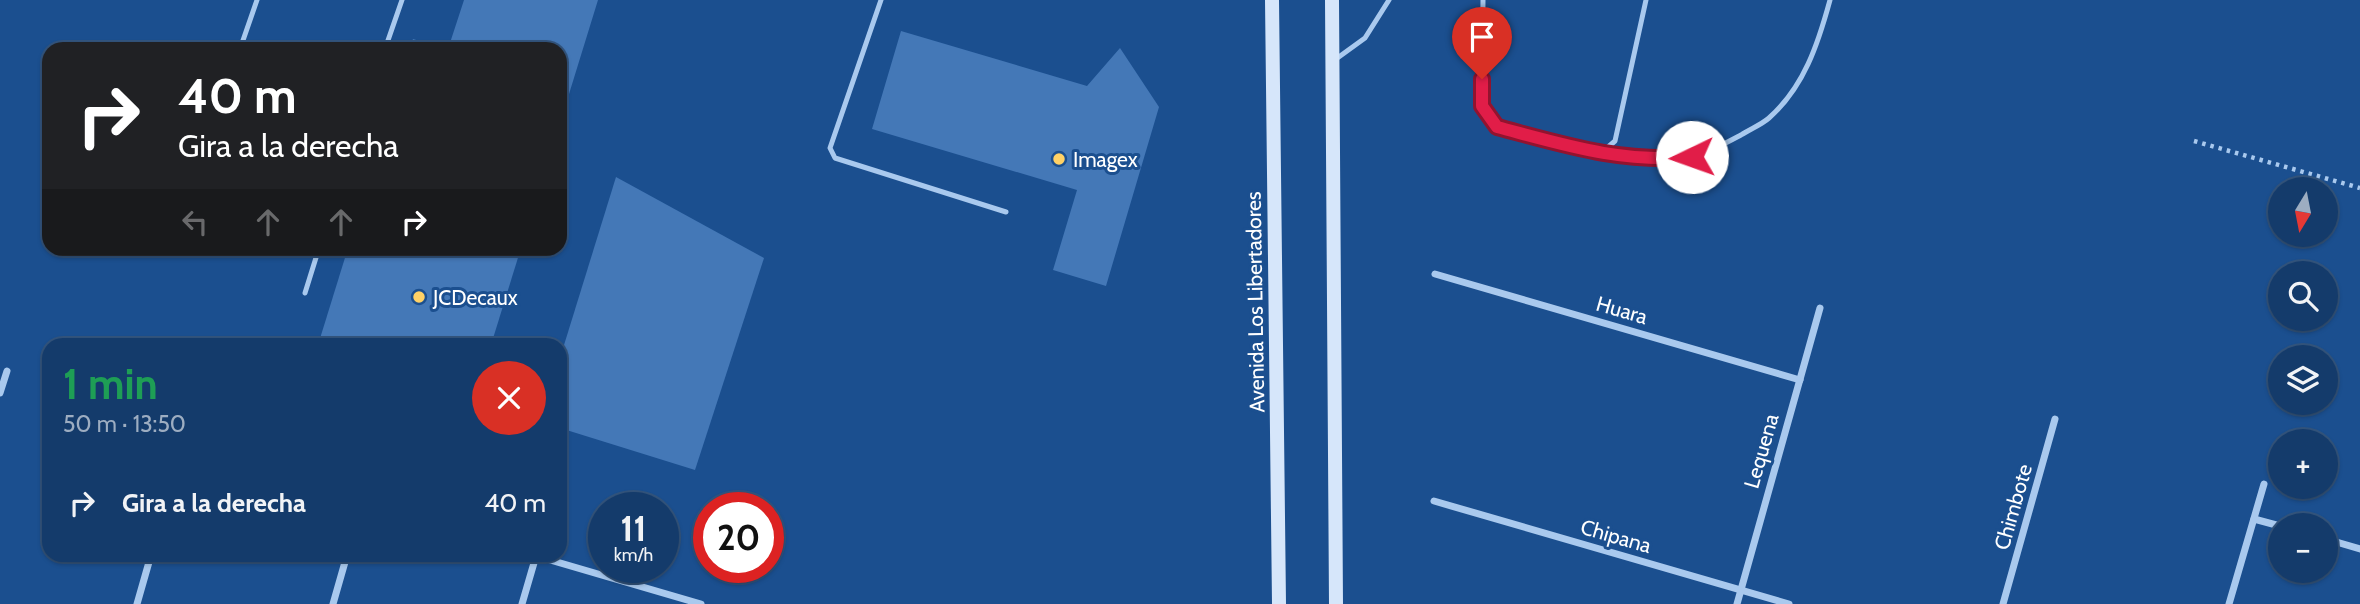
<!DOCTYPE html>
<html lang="es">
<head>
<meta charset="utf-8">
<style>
	:root { --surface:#143b6b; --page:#214673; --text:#f1f3f6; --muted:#9dadc1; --line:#33557e }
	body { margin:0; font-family:Cabin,sans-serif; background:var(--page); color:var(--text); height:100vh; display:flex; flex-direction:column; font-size:26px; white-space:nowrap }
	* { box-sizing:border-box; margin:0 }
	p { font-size:23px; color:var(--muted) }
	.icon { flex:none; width:38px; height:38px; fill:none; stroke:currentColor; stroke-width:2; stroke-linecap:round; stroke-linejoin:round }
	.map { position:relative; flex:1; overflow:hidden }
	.side { position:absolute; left:42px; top:338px; width:525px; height:224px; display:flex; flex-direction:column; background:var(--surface); border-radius:21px; box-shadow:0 2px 5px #0004,0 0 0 2px var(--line) }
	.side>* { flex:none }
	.guide { position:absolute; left:42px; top:42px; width:525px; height:214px; border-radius:21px; box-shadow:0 2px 5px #0004,0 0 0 2px var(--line); background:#202124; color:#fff; overflow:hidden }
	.needle { width:46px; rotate:190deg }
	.buttons { position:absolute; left:2268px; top:177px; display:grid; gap:14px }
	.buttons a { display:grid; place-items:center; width:70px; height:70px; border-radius:50%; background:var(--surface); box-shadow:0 2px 5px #0004,0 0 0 2px var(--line); font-size:35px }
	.speed { position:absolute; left:588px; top:492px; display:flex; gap:14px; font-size:35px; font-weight:700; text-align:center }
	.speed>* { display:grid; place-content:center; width:91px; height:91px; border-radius:50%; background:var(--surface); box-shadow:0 2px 5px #0004,0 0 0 2px var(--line); line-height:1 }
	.speed small { font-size:18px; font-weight:400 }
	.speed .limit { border:10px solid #d22; background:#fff; color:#111 }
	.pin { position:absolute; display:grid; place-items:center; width:60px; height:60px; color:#fff; margin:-72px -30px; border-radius:50% 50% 50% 0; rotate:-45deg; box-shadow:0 0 7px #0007 }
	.pin .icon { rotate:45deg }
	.me { position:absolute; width:77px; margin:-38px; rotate:267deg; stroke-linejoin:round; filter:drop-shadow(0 0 5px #0008) }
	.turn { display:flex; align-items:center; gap:24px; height:147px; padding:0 21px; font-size:32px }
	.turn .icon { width:91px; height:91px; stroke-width:2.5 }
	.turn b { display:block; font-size:49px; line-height:60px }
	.lanes { display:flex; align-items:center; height:66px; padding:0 21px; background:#0003; justify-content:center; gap:35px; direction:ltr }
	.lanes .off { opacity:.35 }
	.round { display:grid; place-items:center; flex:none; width:74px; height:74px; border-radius:37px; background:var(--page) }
	.head { display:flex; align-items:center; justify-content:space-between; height:119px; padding:0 21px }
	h1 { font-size:42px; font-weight:700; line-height:52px; color:#1e9e55 }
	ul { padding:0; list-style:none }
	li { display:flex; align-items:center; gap:21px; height:91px; padding:0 21px }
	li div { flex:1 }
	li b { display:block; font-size:26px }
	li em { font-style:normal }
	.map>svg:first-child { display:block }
</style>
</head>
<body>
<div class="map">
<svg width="2360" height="604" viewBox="0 0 2360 604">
	<rect width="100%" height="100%" fill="#1b4f8f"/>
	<g fill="#4478b7">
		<polygon points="464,0 598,0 561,120 560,49 448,49"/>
		<polygon points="901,31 1087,86 1120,48 1159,107 1106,286 1053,270 1077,190 872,129"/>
		<polygon points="413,39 442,48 442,49 409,49"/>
		<polygon points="616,177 764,258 695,470 560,428 560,358"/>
		<polygon points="348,248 521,248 491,345 318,345"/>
	</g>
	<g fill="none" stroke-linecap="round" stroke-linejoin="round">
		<polyline stroke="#a9c9ee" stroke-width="4.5" stroke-dasharray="3.5 5" stroke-linecap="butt" points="2194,141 2360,188"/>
		<g stroke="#a9c9ee" stroke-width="5">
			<polyline points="881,0 830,148 835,158 1006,212"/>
			<polyline points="1483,0 1482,106 1497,127 1600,154 1615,141 1646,0"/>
			<polyline points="240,49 257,0"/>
			<polyline points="385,49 402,0"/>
			<polyline points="1336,59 1365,38 1389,0"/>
			<path d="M1600,154C1629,157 1662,164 1692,157C1708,153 1726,143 1741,135C1750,129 1761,125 1769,118C1804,87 1818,44 1830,0"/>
			<polyline points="305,293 319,248"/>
		</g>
		<g stroke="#a9c9ee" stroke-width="7">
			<polyline points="1435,274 1800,380"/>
			<polyline points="0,393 7,371"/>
			<polyline points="1434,501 1789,604"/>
			<polyline points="2254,519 2280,526"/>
			<polyline points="2326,539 2360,549"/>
			<polyline points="533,555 701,604"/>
			<polyline points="137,604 151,555"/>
			<polyline points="333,604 347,555"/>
			<polyline points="522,604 536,556"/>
			<polyline points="1737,604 1820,308"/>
			<polyline points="2003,604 2055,419"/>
			<polyline points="2229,604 2264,484"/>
		</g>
		<g stroke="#d6e6fa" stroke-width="14">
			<polyline points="1272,0 1279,604"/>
			<polyline points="1332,0 1336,604"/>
		</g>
	</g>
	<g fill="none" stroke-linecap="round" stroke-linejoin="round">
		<g stroke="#92132f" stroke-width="18">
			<path id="route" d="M1482,79V106L1497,127C1565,145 1620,163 1692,157"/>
		</g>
		<use href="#route" stroke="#e11d48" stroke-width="12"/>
	</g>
	<g fill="#ffd166" stroke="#1b4f8f" stroke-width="2.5">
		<circle cx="1059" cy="159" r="7"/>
		<circle cx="419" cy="297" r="7"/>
	</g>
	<g text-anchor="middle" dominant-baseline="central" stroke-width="6" stroke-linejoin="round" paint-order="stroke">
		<g font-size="21" fill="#fff" stroke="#1b4f8f" text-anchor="start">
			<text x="1073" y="159">Imagex</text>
			<text x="433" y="297">JCDecaux</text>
		</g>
		<g font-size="21" fill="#fff" stroke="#1b4f8f">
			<text transform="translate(1255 302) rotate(-91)">Avenida Los Libertadores</text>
			<text transform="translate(1622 310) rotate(16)">Huara</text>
			<text transform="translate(1761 451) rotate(-74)">Lequena</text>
			<text transform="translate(2013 507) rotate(-74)">Chimbote</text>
			<text transform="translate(1616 536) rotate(16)">Chipana</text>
		</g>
	</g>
</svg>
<div class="buttons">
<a><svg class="needle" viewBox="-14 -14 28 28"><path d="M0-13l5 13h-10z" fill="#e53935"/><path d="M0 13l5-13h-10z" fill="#9dadc1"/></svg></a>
<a><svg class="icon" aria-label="search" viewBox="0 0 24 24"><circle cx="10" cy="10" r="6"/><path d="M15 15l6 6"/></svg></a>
<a><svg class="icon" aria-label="layers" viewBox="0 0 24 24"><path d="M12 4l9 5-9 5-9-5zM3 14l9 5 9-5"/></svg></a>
<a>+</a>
<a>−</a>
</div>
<div class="speed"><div>11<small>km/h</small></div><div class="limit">20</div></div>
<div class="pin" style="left:1482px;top:79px;background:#d93025"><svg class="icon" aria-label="arrive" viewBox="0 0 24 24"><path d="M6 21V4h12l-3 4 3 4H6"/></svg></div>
<svg class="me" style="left:1692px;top:157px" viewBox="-20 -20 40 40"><circle r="19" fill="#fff"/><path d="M0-13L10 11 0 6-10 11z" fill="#e11d48"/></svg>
<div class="guide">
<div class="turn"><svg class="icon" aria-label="right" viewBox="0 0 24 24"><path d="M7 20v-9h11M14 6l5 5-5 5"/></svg><div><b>40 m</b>Gira a la derecha</div></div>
<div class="lanes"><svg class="icon off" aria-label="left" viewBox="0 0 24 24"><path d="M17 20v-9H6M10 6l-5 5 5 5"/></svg><svg class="icon off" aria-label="ahead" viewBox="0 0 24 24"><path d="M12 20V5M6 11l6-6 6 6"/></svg><svg class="icon off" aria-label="ahead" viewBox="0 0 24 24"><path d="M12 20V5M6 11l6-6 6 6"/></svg><svg class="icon" aria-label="right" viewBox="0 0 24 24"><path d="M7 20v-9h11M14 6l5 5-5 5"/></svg></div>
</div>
<section class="side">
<div class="head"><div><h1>1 min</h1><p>50 m · 13:50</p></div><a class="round" style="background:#d93025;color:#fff"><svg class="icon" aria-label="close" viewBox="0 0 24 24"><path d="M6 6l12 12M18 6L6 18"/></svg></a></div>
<ul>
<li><svg class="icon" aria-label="right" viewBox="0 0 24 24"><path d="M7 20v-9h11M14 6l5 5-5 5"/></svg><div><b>Gira a la derecha</b></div><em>40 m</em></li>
</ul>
</section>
</div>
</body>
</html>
